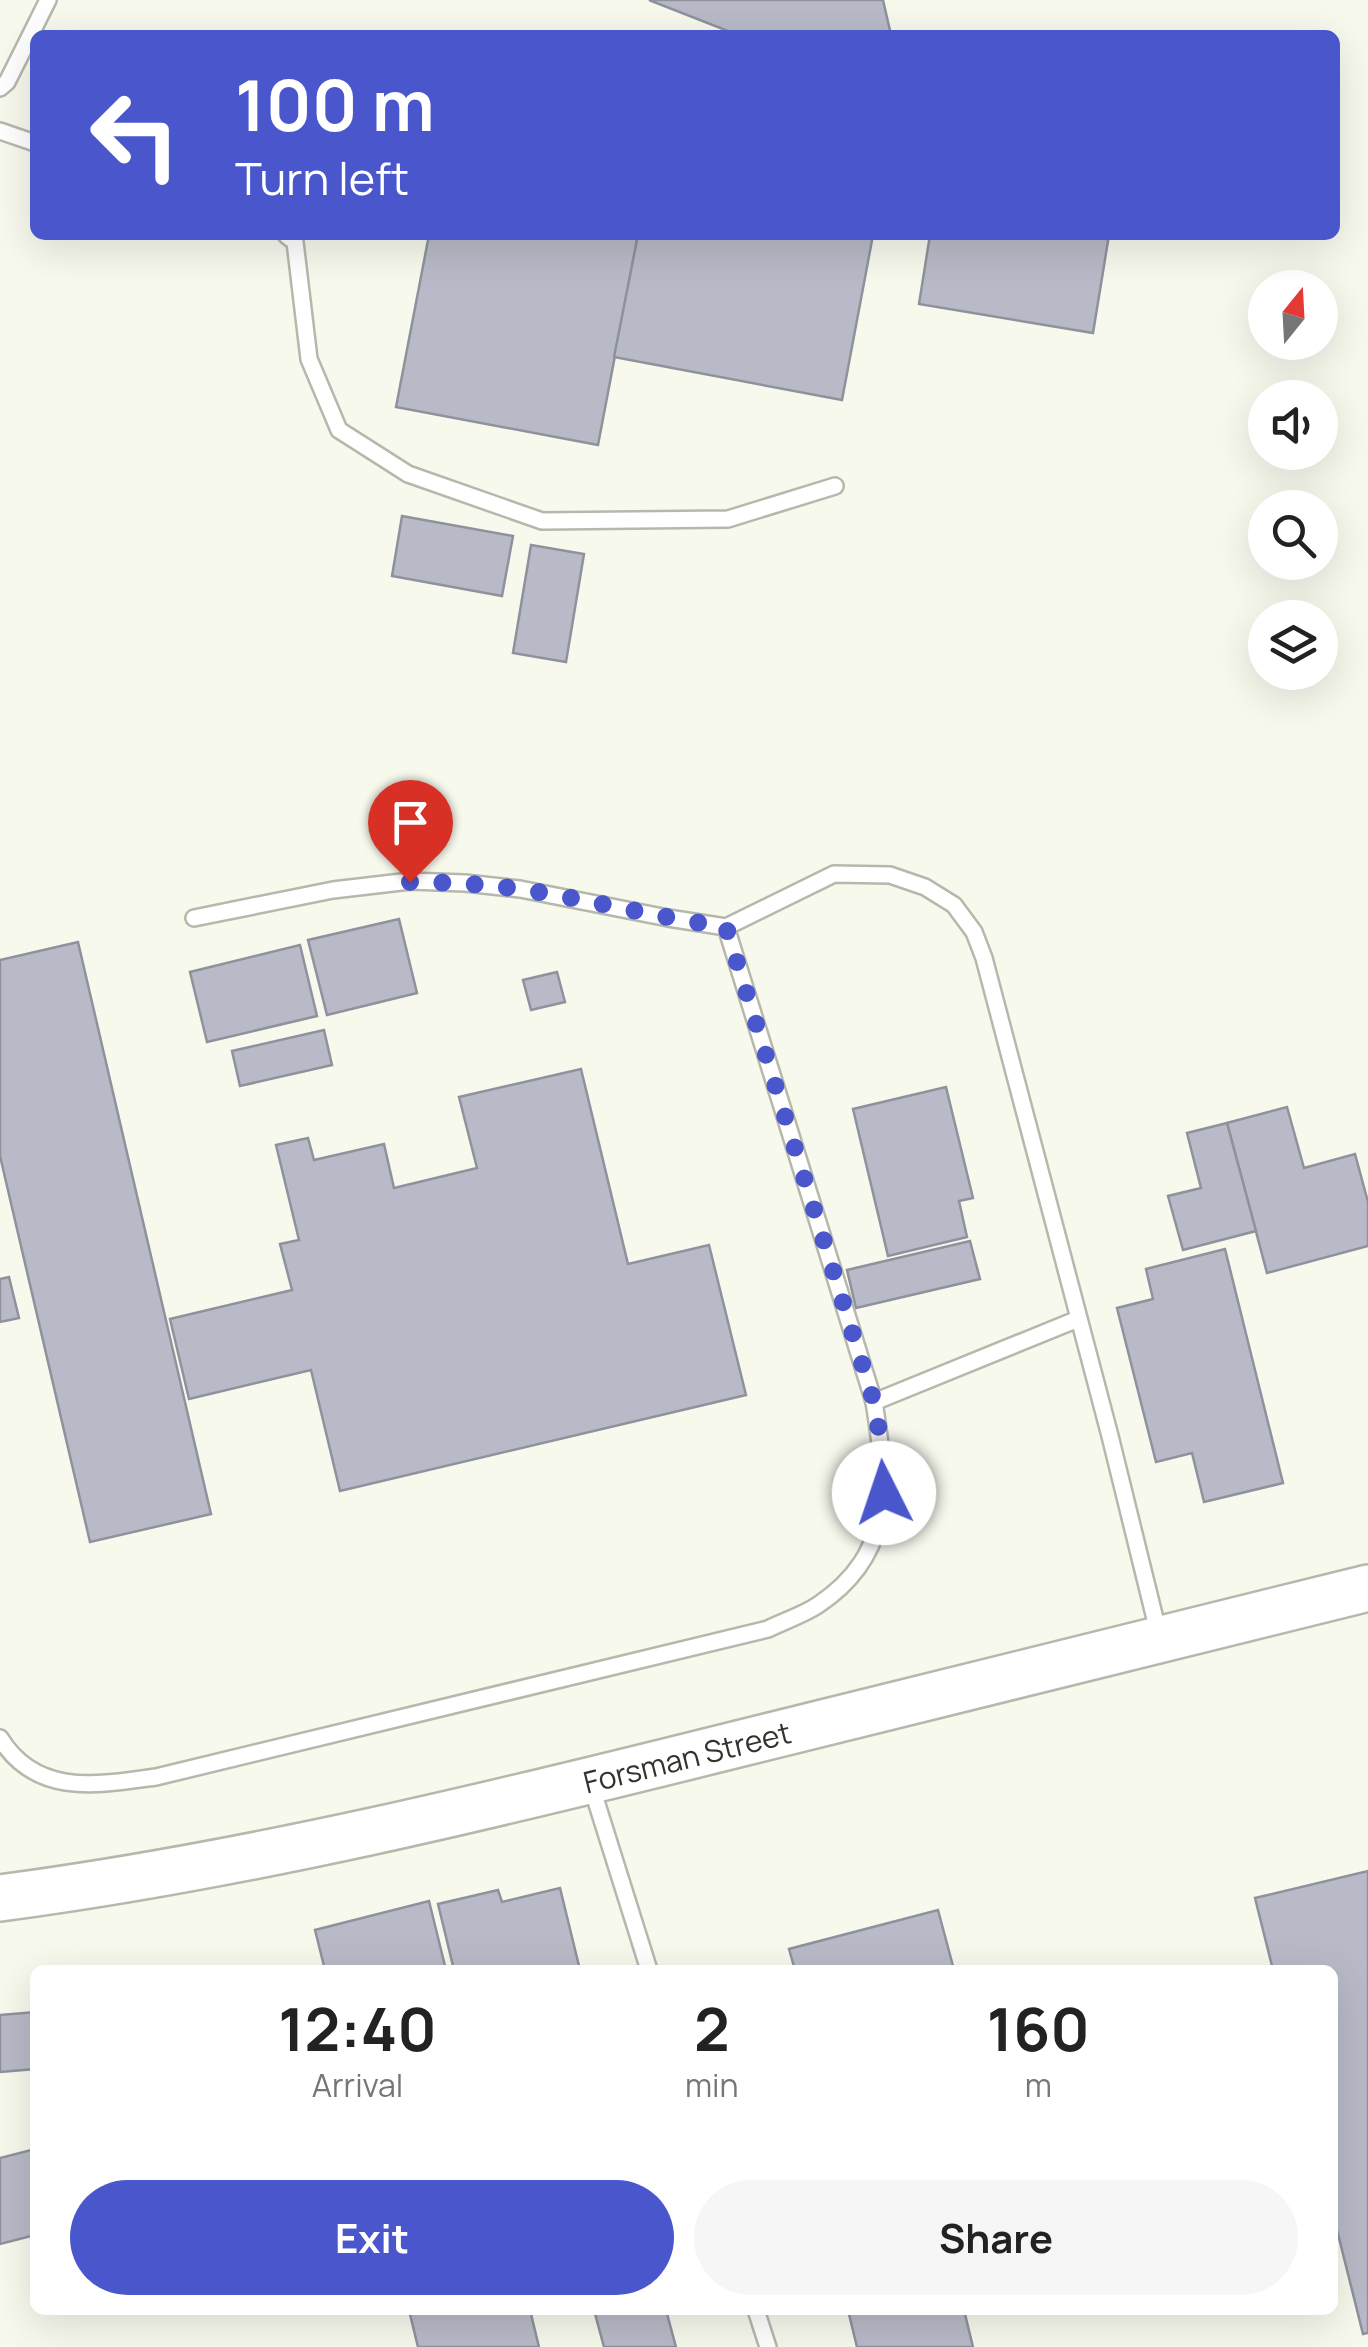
<!DOCTYPE html>
<html lang="en">
<head>
<meta charset="utf-8">
<style>
	:root { --surface:#fff; --page:#f6f6f6; --text:#222; --muted:#767676; --accent:#4a57cc }
	body { margin:0; font-family:Manrope,sans-serif; background:var(--page); color:var(--text); height:100vh; display:flex; flex-direction:column; font-size:38px; white-space:nowrap }
	* { box-sizing:border-box; margin:0 }
	p { font-size:32px; color:var(--muted) }
	.icon { flex:none; width:55px; height:55px; fill:none; stroke:currentColor; stroke-width:2; stroke-linecap:round; stroke-linejoin:round }
	.map { position:relative; flex:1; overflow:hidden }
	.drawer { position:absolute; left:30px; top:1965px; width:1308px; height:350px; display:flex; flex-direction:column; background:var(--surface); border-radius:15px; box-shadow:0 10px 40px #0002 }
	.drawer>* { flex:none }
	.banner { position:absolute; left:30px; top:30px; width:1310px; height:210px; border-radius:15px; box-shadow:0 10px 40px #0002; background:#4a57cc; color:#fff; overflow:hidden }
	.needle { width:65px; rotate:18deg }
	.controls { position:absolute; left:1248px; top:270px; display:grid; gap:20px }
	.controls a { display:grid; place-items:center; width:90px; height:90px; border-radius:50%; background:var(--surface); box-shadow:0 10px 40px #0002; font-size:50px }
	.pin { position:absolute; display:grid; place-items:center; width:85px; height:85px; color:#fff; margin:-102px -42px; border-radius:50% 50% 50% 0; rotate:-45deg; box-shadow:0 0 10px #0007 }
	.pin .icon { rotate:45deg }
	.me { position:absolute; width:110px; margin:-55px; rotate:356deg; stroke-linejoin:round; filter:drop-shadow(0 0 8px #0008) }
	.turn { display:flex; align-items:center; gap:35px; height:210px; padding:0 40px; font-size:45px }
	.turn .icon { width:130px; height:130px; stroke-width:2.5 }
	.turn b { display:block; font-size:70px; line-height:85px }
	.eta { display:flex; justify-content:space-evenly; align-items:center; height:170px; text-align:center }
	.eta b { font-size:60px; font-weight:700; line-height:70px }
	.action { display:flex; gap:20px; margin-top:auto; padding:20px 40px }
	.action a { flex:1; height:115px; border-radius:60px; background:var(--accent); color:#fff; font-size:40px; font-weight:700; line-height:115px; text-align:center }
	.action a+a { background:var(--page); color:var(--text) }
	.map>svg:first-child { display:block }
</style>
</head>
<body>
<div class="map">
<svg width="1368" height="2347" viewBox="0 0 1368 2347">
	<rect width="100%" height="100%" fill="#f8f9ed"/>
	<g fill="#b8bbc7" stroke="#8f929d" stroke-width="2.5">
		<polygon points="649,0 883,0 891,35 738,35"/>
		<polygon points="429,235 638,235 598,445 396,407"/>
		<polygon points="638,235 873,235 842,400 614,357"/>
		<polygon points="930,235 1109,235 1093,333 919,304"/>
		<polygon points="402,516 513,536 502,596 392,576"/>
		<polygon points="531,545 584,554 566,662 513,653"/>
		<polygon points="399,919 417,993 327,1015 308,940"/>
		<polygon points="78,942 211,1514 90,1542 0,1156 0,960"/>
		<polygon points="300,945 317,1016 207,1042 190,972"/>
		<polygon points="557,972 565,1002 531,1010 523,980"/>
		<polygon points="324,1030 332,1065 240,1086 232,1051"/>
		<polygon points="581,1069 628,1264 709,1245 746,1395 340,1491 311,1370 189,1399 170,1319 292,1290 280,1244 299,1240 276,1145 308,1138 314,1160 384,1144 394,1188 477,1168 459,1097"/>
		<polygon points="946,1087 973,1198 959,1201 967,1237 888,1256 853,1109"/>
		<polygon points="1287,1107 1304,1168 1355,1154 1368,1202 1368,1246 1267,1273 1227,1123"/>
		<polygon points="1227,1123 1256,1231 1183,1250 1168,1196 1201,1188 1187,1133"/>
		<polygon points="970,1241 980,1279 856,1308 847,1270"/>
		<polygon points="1225,1249 1283,1483 1204,1502 1192,1453 1156,1462 1117,1308 1153,1299 1146,1269"/>
		<polygon points="9,1277 19,1318 0,1322 0,1279"/>
		<polygon points="1368,1871 1368,2333 1363,2334 1332,2210 1332,1970 1273,1970 1255,1898"/>
		<polygon points="560,1888 580,1970 454,1970 438,1904 498,1890 502,1902"/>
		<polygon points="429,1901 446,1970 325,1970 315,1930"/>
		<polygon points="938,1910 953,1966 937,1970 795,1970 789,1949"/>
		<polygon points="35,2012 35,2069 0,2072 0,2015"/>
		<polygon points="35,2149 35,2235 0,2244 0,2158"/>
		<polygon points="409,2310 530,2310 539,2347 418,2347"/>
		<polygon points="594,2310 666,2310 676,2347 604,2347"/>
		<polygon points="848,2310 964,2310 973,2347 857,2347"/>
	</g>
	<g fill="none" stroke-linecap="round" stroke-linejoin="round">
		<g stroke="#b7b8ac" stroke-width="20">
			<g id="lane">
				<polyline points="0,88 7,82 48,0"/>
				<polyline points="0,131 35,143"/>
				<polyline points="286,235 295,242 309,359 339,430 408,474 542,521 728,519 835,486"/>
				<polyline points="194,918 333,890 410,881 465,883 520,889 668,918 726,927 834,874 890,875 925,887 954,905 974,932 984,958 1110,1436 1159,1635"/>
				<polyline points="726,927 874,1402"/>
				<path d="M0,1738C36,1797 98,1785 156,1777L768,1629C784,1621 803,1615 818,1605C896,1553 887,1483 874,1402L1078,1319"/>
				<polyline points="591,1785 649,1970"/>
				<polyline points="756,2310 768,2347"/>
			</g>
		</g>
		<g stroke="#b7b8ac" stroke-width="50">
			<path id="secondary" d="M0,1898C249,1865 494,1805 738,1744C948,1692 1158,1640 1368,1588"/>
		</g>
		<use href="#lane" stroke="#fff" stroke-width="15"/>
		<use href="#secondary" stroke="#fff" stroke-width="45"/>
	</g>
	<g fill="none" stroke-linecap="round" stroke-linejoin="round">
		<path stroke="#4a57cc" stroke-width="18" stroke-dasharray="0 32.4" d="M410,882C446,882 482,884 519,889C588,899 656,917 726,927L874,1402L884,1460V1493"/>
	</g>
	<g text-anchor="middle" dominant-baseline="central" stroke-width="9" stroke-linejoin="round" paint-order="stroke">
		<g font-size="30" fill="#33332e" stroke="#fff">
			<text transform="translate(687 1757) rotate(-14)">Forsman Street</text>
		</g>
	</g>
</svg>
<div class="controls">
<a><svg class="needle" viewBox="-14 -14 28 28"><path d="M0-13l5 13h-10z" fill="#e53935"/><path d="M0 13l5-13h-10z" fill="#767676"/></svg></a>
<a><svg class="icon" aria-label="sound" viewBox="0 0 24 24"><path d="M4 9h4l5-4v14l-5-4H4zM17 9q2 3 0 6"/></svg></a>
<a><svg class="icon" aria-label="search" viewBox="0 0 24 24"><circle cx="10" cy="10" r="6"/><path d="M15 15l6 6"/></svg></a>
<a><svg class="icon" aria-label="layers" viewBox="0 0 24 24"><path d="M12 4l9 5-9 5-9-5zM3 14l9 5 9-5"/></svg></a>
</div>
<div class="pin" style="left:410px;top:882px;background:#d93025"><svg class="icon" aria-label="arrive" viewBox="0 0 24 24"><path d="M6 21V4h12l-3 4 3 4H6"/></svg></div>
<svg class="me" style="left:884px;top:1493px" viewBox="-20 -20 40 40"><circle r="19" fill="#fff"/><path d="M0-13L10 11 0 6-10 11z" fill="#4a57cc"/></svg>
<div class="banner">
<div class="turn"><svg class="icon" aria-label="left" viewBox="0 0 24 24"><path d="M17 20v-9H6M10 6l-5 5 5 5"/></svg><div><b>100 m</b>Turn left</div></div>
</div>
<section class="drawer">
<div class="eta">
<div><b>12:40</b><p>Arrival</p></div>
<div><b>2</b><p>min</p></div>
<div><b>160</b><p>m</p></div>
</div>
<div class="action"><a>Exit</a><a>Share</a></div>
</section>
</div>
</body>
</html>
